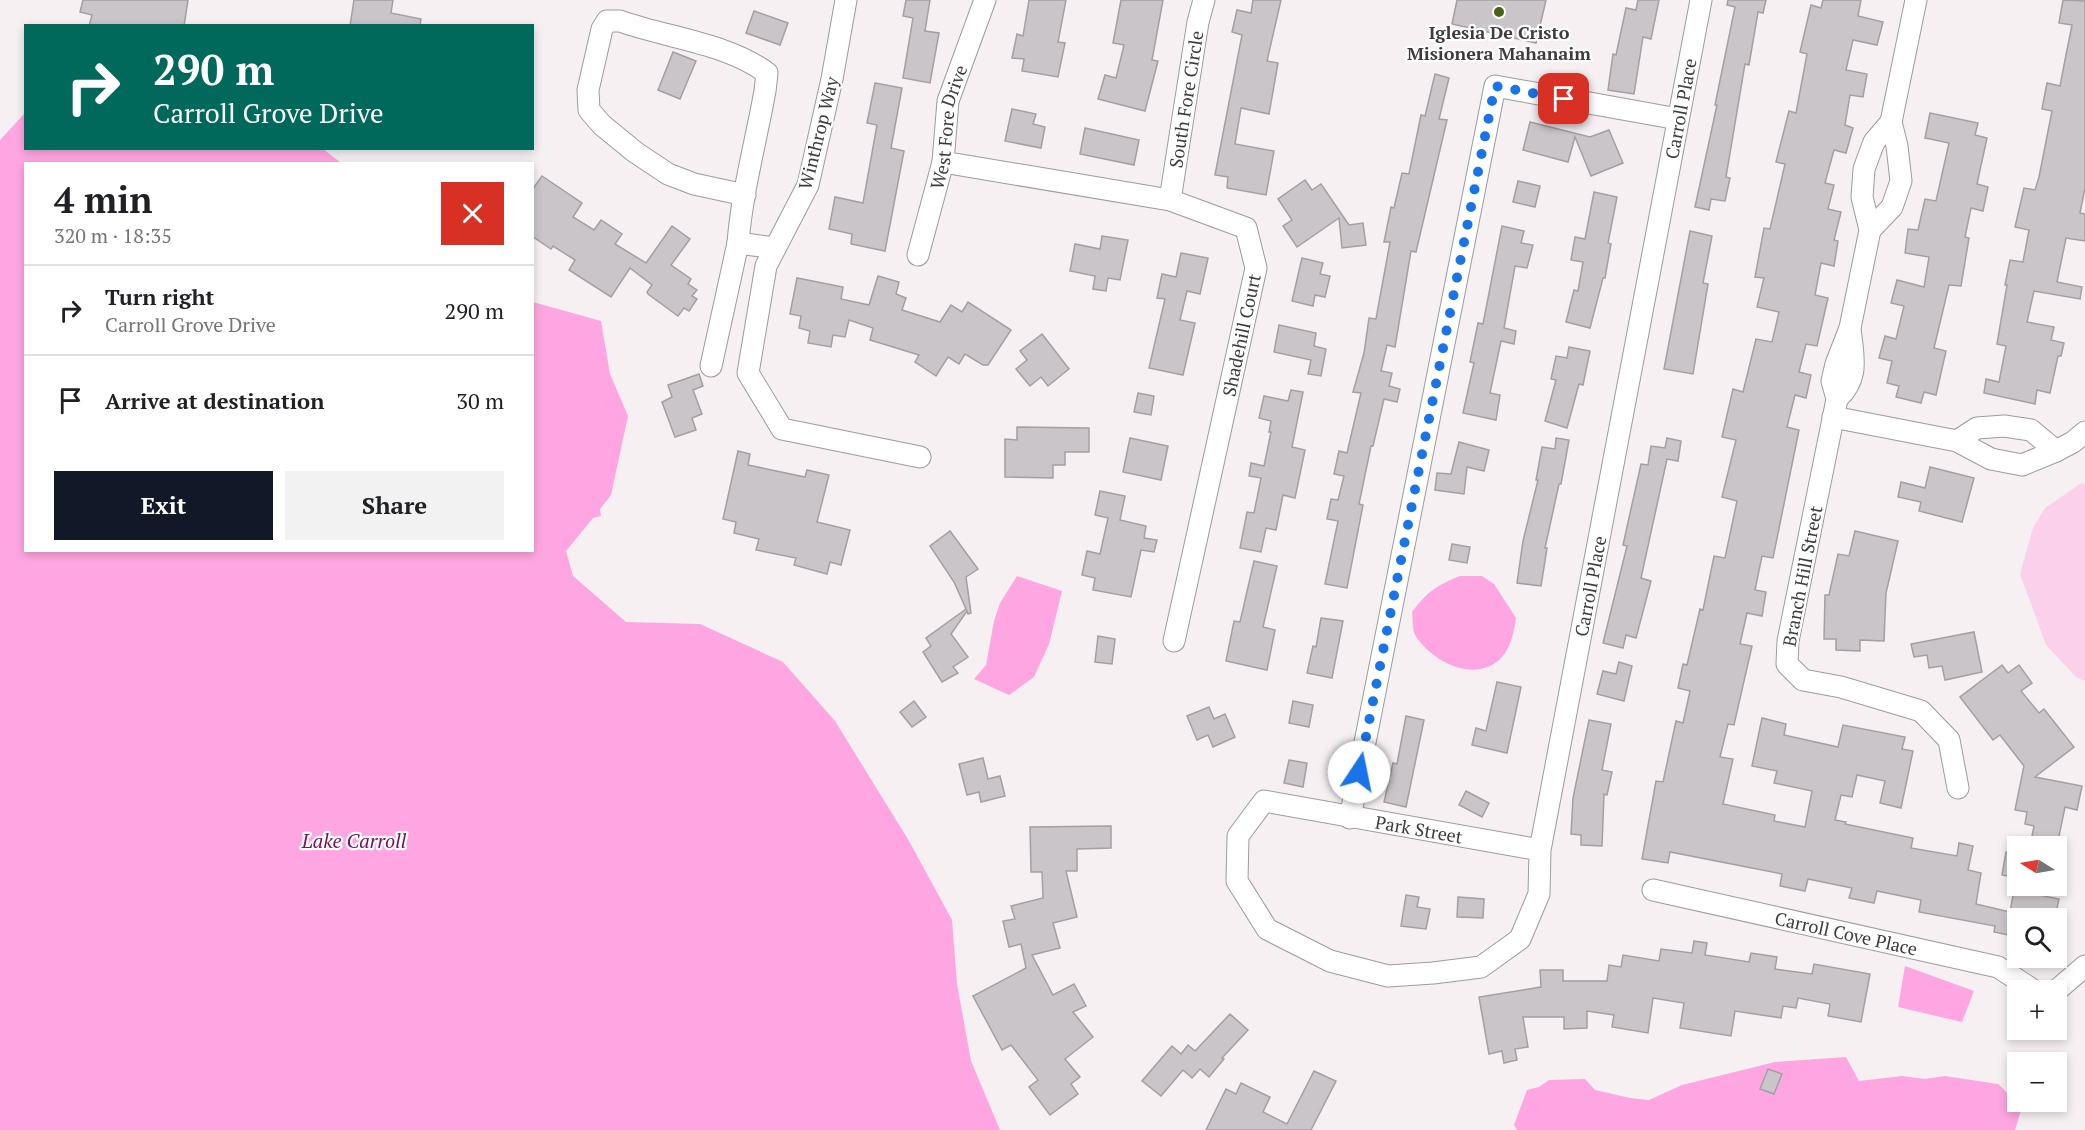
<!DOCTYPE html>
<html lang="en">
<head>
<meta charset="utf-8">
<style>
	:root { --surface:#fff; --page:#f2f2f2; --text:#202124; --muted:#757577; --line:#e0e0e0; --accent:#111827 }
	body { margin:0; font-family:"PT Serif",serif; background:var(--page); color:var(--text); height:100vh; display:flex; flex-direction:column; font-size:22px; white-space:nowrap }
	* { box-sizing:border-box; margin:0 }
	p { font-size:20px; color:var(--muted) }
	.icon { flex:none; width:33px; height:33px; fill:none; stroke:currentColor; stroke-width:2; stroke-linecap:round; stroke-linejoin:round }
	.map { position:relative; flex:1; overflow:hidden }
	.panel { position:absolute; left:24px; top:162px; width:510px; height:390px; display:flex; flex-direction:column; background:var(--surface); border-radius:0px; box-shadow:0 3px 9px #0003 }
	.panel>* { flex:none }
	.banner { position:absolute; left:24px; top:24px; width:510px; height:126px; border-radius:0px; box-shadow:0 3px 9px #0003; background:#00695c; color:#fff; overflow:hidden }
	.needle { width:39px; rotate:281deg }
	.buttons { position:absolute; left:2007px; top:836px; display:grid; gap:12px }
	.buttons a { display:grid; place-items:center; width:60px; height:60px; border-radius:0px; background:var(--surface); box-shadow:0 3px 9px #0003; font-size:30px }
	.pin { position:absolute; display:grid; place-items:center; width:51px; height:51px; color:#fff; margin:-26px; border-radius:12px; box-shadow:0 3px 9px #0006 }
	.me { position:absolute; width:66px; margin:-33px; rotate:11deg; stroke-linejoin:round; filter:drop-shadow(0 0 4px #0008) }
	.turn { display:flex; align-items:center; gap:21px; height:126px; padding:0 30px; font-size:27px }
	.turn .icon { width:78px; height:78px; stroke-width:2.5 }
	.turn b { display:block; font-size:42px; line-height:51px }
	.round { display:grid; place-items:center; flex:none; width:63px; height:63px; border-radius:0px; background:var(--page) }
	.head { display:flex; align-items:center; justify-content:space-between; height:102px; padding:0 30px }
	h1 { font-size:36px; font-weight:800; line-height:45px }
	.primary-button { display:flex; gap:12px; margin-top:auto; padding:12px 30px }
	.primary-button a { flex:1; height:69px; border-radius:0px; background:var(--accent); color:#fff; font-size:24px; font-weight:800; line-height:69px; text-align:center }
	.primary-button a+a { background:var(--page); color:var(--text) }
	ul { padding:0; list-style:none }
	li { display:flex; align-items:center; gap:18px; height:90px; padding:0 30px; border-top:2px solid var(--line) }
	li div { flex:1 }
	li b { display:block; font-size:22px }
	li em { font-style:normal }
	.map>svg:first-child { display:block }
</style>
</head>
<body>
<div class="map">
<svg width="2085" height="1130" viewBox="0 0 2085 1130">
	<rect width="100%" height="100%" fill="#f6f0f3"/>
	<polygon fill="#fbd0eb" points="2085,483 2085,681 2076,677 2046,645 2020,574 2033,528 2045,508 2080,484"/>
	<g fill="#ffa6e2">
		<polygon points="25,113 26,148 322,148 341,163 26,164 26,550 532,550 533,302 601,321 610,374 628,416 611,495 600,509 601,516 593,518 566,551 573,576 626,622 700,624 783,662 835,721 909,841 952,920 957,984 971,1061 1000,1130 0,1130 0,140"/>
		<polygon points="1017,576 1062,591 1049,644 1034,677 1009,695 974,679 986,665 994,621 1000,603"/>
		<path d="M1460,576H1482L1494,584L1516,618C1514,631 1511,647 1502,657C1476,685 1432,662 1415,635C1412,629 1413,619 1412,612C1428,591 1436,586 1460,576Z"/>
		<polygon points="1905,966 1974,991 1962,1022 1898,1007"/>
		<polygon points="1846,1057 1859,1081 1902,1076 1925,1079 1945,1076 1998,1084 2022,1107 2015,1130 1517,1130 1514,1125 1527,1090 1539,1087 1549,1080 1585,1079 1595,1090 1630,1098 1649,1100 1682,1085 1775,1062"/>
	</g>
	<g fill="#cac5c8" stroke="#a49fa2" stroke-width="1.5">
		<polygon points="83,0 188,0 184,26 89,26 92,15 80,12"/>
		<polygon points="354,0 393,0 391,13 421,19 420,26 350,26"/>
		<polygon points="906,0 930,0 925,31 939,33 930,83 903,78 913,18 903,16"/>
		<polygon points="1029,0 1066,0 1058,42 1065,43 1058,77 1022,71 1024,59 1012,58 1017,34 1023,36"/>
		<polygon points="1121,0 1163,0 1152,60 1158,61 1145,111 1098,99 1105,75 1116,78 1124,45 1113,43"/>
		<polygon points="1253,0 1281,0 1267,61 1278,63 1269,114 1241,108 1235,144 1274,151 1266,195 1227,188 1228,177 1215,175 1242,35 1232,32 1237,10 1251,13"/>
		<polygon points="1457,0 1546,0 1536,43 1452,24"/>
		<polygon points="1638,0 1659,0 1651,39 1643,37 1634,94 1608,90 1613,54 1616,55 1626,8 1636,10"/>
		<polygon points="1728,0 1766,0 1763,13 1758,12 1749,65 1745,64 1726,177 1730,178 1725,201 1711,199 1709,210 1695,207 1717,105 1715,105 1735,7 1727,5"/>
		<polygon points="1823,0 1861,0 1858,16 1883,22 1877,45 1853,40 1846,70 1867,74 1863,97 1850,95 1845,125 1853,128 1846,153 1834,150 1825,183 1834,185 1828,209 1841,212 1834,240 1838,241 1834,266 1821,263 1815,295 1828,298 1817,346 1806,344 1799,372 1811,375 1806,398 1795,395 1787,427 1799,430 1773,558 1762,556 1755,590 1766,592 1762,616 1747,613 1740,644 1752,646 1734,725 1728,724 1720,757 1733,759 1723,804 1775,815 1774,821 1805,827 1812,791 1774,783 1777,771 1752,766 1762,718 1786,724 1784,735 1838,747 1843,725 1905,737 1902,749 1913,751 1901,808 1880,803 1885,781 1857,775 1852,797 1841,795 1835,820 1846,822 1845,824 1913,838 1911,848 1957,856 1959,843 1973,846 1968,870 1981,873 1976,904 2010,912 2014,890 2059,899 2055,918 2018,918 2018,937 1994,932 1995,926 1919,912 1921,900 1877,891 1874,903 1849,898 1852,888 1808,879 1805,891 1780,886 1782,874 1670,852 1668,863 1642,859 1656,781 1663,782 1676,721 1683,723 1690,691 1678,688 1683,664 1687,665 1700,609 1703,610 1714,556 1725,558 1737,501 1722,497 1736,440 1722,437 1733,389 1743,392 1756,339 1772,342 1779,312 1757,307 1764,278 1755,277 1764,228 1770,229 1785,164 1776,162 1789,111 1796,113 1807,54 1800,52 1811,5 1821,8"/>
		<polygon points="2063,0 2085,1 2085,188 2080,213 2085,214 2085,241 2066,238 2057,282 2082,287 2080,299 2034,291 2027,322 2054,327 2051,340 2064,343 2061,356 2058,356 2050,393 2037,390 2035,404 1984,393 1986,379 1999,382 2006,346 1997,344 2007,285 2005,285 2010,260 2023,262 2029,230 2015,227 2024,188 2035,190 2039,177 2052,111 2042,109 2047,83 2060,86 2065,60 2072,25 2059,23"/>
		<polygon points="754,11 788,23 780,45 746,33"/>
		<polygon points="673,52 696,61 680,99 658,90"/>
		<polygon points="1435,74 1449,78 1439,119 1447,120 1416,252 1411,251 1395,347 1387,345 1381,371 1392,373 1389,386 1400,389 1397,402 1384,399 1373,446 1371,446 1359,504 1363,505 1347,588 1325,584 1338,521 1327,519 1331,499 1338,500 1344,476 1334,474 1339,451 1347,453 1361,393 1353,392 1364,353 1369,318 1376,319 1390,242 1384,242 1391,207 1394,208 1402,173 1409,174 1421,115 1425,116"/>
		<polygon points="875,83 902,88 891,148 904,151 885,251 851,244 852,234 829,229 835,197 863,203 877,125 867,123"/>
		<polygon points="1012,109 1036,114 1033,124 1045,127 1041,148 1005,141"/>
		<polygon points="1930,113 1978,123 1975,135 1987,138 1977,184 1988,187 1983,211 1971,208 1965,237 1969,238 1961,286 1949,285 1934,348 1946,351 1936,395 1924,392 1921,403 1896,397 1899,386 1887,383 1892,361 1879,358 1885,336 1896,339 1904,306 1891,303 1897,280 1924,287 1929,257 1905,253 1908,229 1918,230 1925,199 1936,201 1949,143 1925,138"/>
		<polygon points="1530,122 1590,137 1609,130 1623,163 1591,176 1575,137 1568,162 1523,150"/>
		<polygon points="1085,128 1139,140 1134,165 1080,154"/>
		<polygon points="542,176 582,203 573,217 594,230 601,220 622,234 615,244 646,263 672,226 690,239 671,265 691,279 688,284 697,290 692,296 697,299 689,311 684,308 678,316 648,294 647,292 652,285 630,268 611,297 569,270 575,260 553,246 551,249 532,236 532,190"/>
		<polygon points="1305,180 1312,190 1321,184 1349,225 1363,223 1366,245 1342,248 1339,218 1297,247 1283,226 1292,220 1278,199"/>
		<polygon points="1518,181 1540,186 1535,207 1513,202"/>
		<polygon points="1594,192 1617,197 1608,243 1611,244 1605,278 1603,278 1590,328 1566,322 1574,290 1578,291 1583,262 1571,260 1575,237 1585,239"/>
		<polygon points="1502,226 1524,231 1521,243 1533,245 1527,268 1515,266 1504,328 1516,331 1514,344 1501,341 1490,393 1500,395 1496,420 1463,413 1474,363 1470,362 1478,323 1483,324"/>
		<polygon points="1690,231 1712,236 1703,283 1708,284 1693,374 1664,369"/>
		<polygon points="1102,236 1128,240 1120,280 1108,278 1106,291 1093,289 1095,276 1070,271 1075,244 1100,249"/>
		<polygon points="1181,253 1208,258 1200,294 1187,291 1180,320 1195,323 1183,375 1149,368 1165,299 1157,298 1162,274 1176,277"/>
		<polygon points="1302,258 1323,263 1320,274 1330,276 1325,297 1315,295 1313,306 1292,301"/>
		<polygon points="878,276 899,282 896,294 906,298 902,310 940,322 951,305 962,312 968,302 1011,330 988,365 983,365 965,354 959,364 948,357 936,376 915,362 919,355 870,340 873,328 849,320 845,337 833,335 831,347 808,343 810,331 799,328 801,316 790,314 797,278 843,287 841,299 869,305"/>
		<polygon points="1279,325 1316,333 1314,346 1326,349 1321,376 1308,374 1311,360 1274,352"/>
		<polygon points="1042,334 1069,369 1048,386 1041,377 1030,386 1016,369 1027,360 1020,351"/>
		<polygon points="1569,347 1590,351 1583,385 1579,384 1567,428 1545,421 1556,380 1551,379 1556,356 1567,358"/>
		<polygon points="699,374 703,386 693,390 702,414 692,418 696,430 675,437 662,402 672,397 668,385"/>
		<polygon points="1291,390 1303,392 1292,447 1305,450 1295,498 1283,495 1276,530 1266,528 1261,552 1240,548 1247,512 1254,513 1261,478 1249,476 1251,463 1264,466 1271,432 1269,432 1271,421 1259,418 1264,396 1288,401"/>
		<polygon points="1138,393 1154,396 1151,415 1134,412"/>
		<polygon points="1017,427 1089,428 1089,452 1065,452 1065,465 1053,465 1053,478 1005,477 1005,439 1017,440"/>
		<polygon points="1130,438 1168,446 1161,480 1123,472"/>
		<polygon points="1556,438 1569,440 1561,484 1559,484 1545,548 1547,548 1541,586 1517,583 1523,541 1538,480 1536,480 1542,447 1555,449"/>
		<polygon points="1667,438 1681,441 1678,461 1667,459 1641,578 1651,581 1636,638 1626,635 1623,648 1603,643 1627,546 1623,545 1641,464 1648,465 1651,446 1665,448"/>
		<polygon points="1459,442 1489,450 1484,471 1467,467 1464,494 1435,490 1437,473 1451,474"/>
		<polygon points="738,451 750,454 748,465 805,477 807,470 829,475 817,522 850,530 841,565 830,562 827,574 794,565 796,558 756,550 759,539 734,533 736,522 723,519"/>
		<polygon points="1930,467 1974,478 1962,522 1919,511 1921,502 1898,497 1901,482 1925,488"/>
		<polygon points="1100,491 1125,496 1120,520 1146,526 1144,538 1157,540 1154,552 1141,550 1131,597 1093,590 1095,578 1082,575 1087,551 1100,554 1108,518 1095,515"/>
		<polygon points="950,531 978,569 966,577 971,613 968,614 967,611 951,634 968,657 953,667 958,673 942,682 923,652 931,646 926,638 966,609 954,582 930,546"/>
		<polygon points="1855,531 1898,541 1886,593 1884,641 1860,640 1860,651 1836,650 1836,639 1824,639 1825,595 1829,595 1838,554 1849,556"/>
		<polygon points="1452,544 1470,547 1467,563 1449,560"/>
		<polygon points="1254,561 1277,566 1263,627 1275,630 1267,670 1226,661 1234,621 1240,622"/>
		<polygon points="1321,618 1343,621 1332,678 1307,673 1313,646 1316,647"/>
		<polygon points="1974,632 1982,672 1945,680 1942,666 1929,668 1927,655 1914,657 1911,644"/>
		<polygon points="1098,636 1115,639 1112,664 1095,662"/>
		<polygon points="1619,662 1632,666 1624,701 1597,694 1603,671 1616,674"/>
		<polygon points="2002,665 2008,673 2019,665 2032,683 2021,691 2039,713 2044,709 2074,747 2035,777 2082,786 2077,810 2065,807 2057,846 2030,846 2034,826 2025,824 2027,812 2015,810 2024,766 2000,735 1993,740 1960,697"/>
		<polygon points="1497,682 1521,687 1507,753 1472,745 1476,728 1486,731"/>
		<polygon points="914,701 926,717 912,727 900,712"/>
		<polygon points="1293,701 1313,705 1309,727 1289,723"/>
		<polygon points="1209,707 1214,719 1225,714 1235,737 1213,747 1208,735 1197,740 1187,716"/>
		<polygon points="1406,716 1424,720 1406,807 1384,802 1393,763 1397,764"/>
		<polygon points="1589,720 1611,724 1602,770 1612,772 1607,795 1604,794 1602,846 1581,845 1581,835 1571,834 1573,798"/>
		<polygon points="983,758 988,779 1000,776 1005,796 981,802 979,792 967,795 959,764"/>
		<polygon points="1289,760 1307,763 1303,787 1284,783"/>
		<polygon points="1466,791 1489,803 1482,817 1459,805"/>
		<polygon points="1111,826 1111,848 1077,849 1077,871 1066,871 1077,917 1053,923 1060,948 1032,955 1053,995 1074,984 1086,1006 1073,1012 1093,1037 1065,1059 1080,1077 1071,1084 1078,1094 1050,1115 1029,1087 1038,1080 1011,1045 1002,1050 973,996 1026,968 1021,944 1009,947 1003,921 1015,919 1011,906 1043,898 1042,872 1031,872 1030,827"/>
		<polygon points="2006,852 2018,854 2018,878 2002,875"/>
		<polygon points="1406,895 1419,897 1417,907 1430,909 1426,929 1401,926"/>
		<polygon points="1458,897 1484,899 1483,918 1457,917"/>
		<polygon points="1694,941 1707,943 1705,955 1749,962 1751,953 1777,957 1775,969 1812,974 1814,964 1870,974 1861,1022 1828,1016 1830,1004 1798,998 1796,1008 1783,1006 1781,1018 1735,1011 1731,1036 1680,1028 1684,1003 1653,998 1648,1033 1612,1027 1614,1015 1587,1011 1587,1028 1564,1029 1564,1017 1523,1017 1528,1047 1515,1049 1517,1060 1504,1063 1502,1051 1489,1054 1479,997 1541,987 1540,970 1563,970 1563,981 1607,981 1609,965 1621,967 1623,955 1659,961 1661,949 1692,953"/>
		<polygon points="1230,1014 1248,1030 1222,1058 1224,1059 1209,1077 1200,1069 1192,1078 1183,1070 1161,1096 1142,1081 1172,1046 1181,1054 1188,1045 1195,1051"/>
		<polygon points="1768,1069 1782,1074 1774,1094 1760,1089"/>
		<polygon points="1314,1071 1336,1081 1311,1130 1206,1130 1226,1089 1236,1094 1241,1083 1270,1097 1263,1112 1287,1124"/>
	</g>
	<g fill="none" stroke-linecap="round" stroke-linejoin="round">
		<g stroke="#9f9a9d" stroke-width="23">
			<g id="minor">
				<polyline points="846,0 832,79 808,185 766,266 748,373 782,429 920,457"/>
				<polyline points="943,162 1170,200 1246,228 1256,268 1174,641"/>
				<path d="M745,195L694,184L668,174L635,152L602,125L589,110L588,90L602,29L607,21H620C667,38 727,43 767,73L765,91C756,141 742,192 738,243L775,248"/>
				<path id="s1" d="M1170,200L1198,22L1204,0"/>
				<polyline points="1870,230 1892,207 1901,181 1897,146 1891,122 1916,0"/>
				<path id="s2" d="M918,255L943,162L948,101L985,0"/>
				<polyline points="1850,328 1870,230 1862,197 1864,169 1874,142 1891,122"/>
				<polyline points="711,366 738,243"/>
				<path d="M1837,399C1860,377 1853,358 1850,328L1836,364L1832,381L1837,399L1788,641L1787,664L1803,680L1841,687L1921,711L1949,740L1958,788"/>
				<polyline points="1833,417 1957,441 1991,459 2022,465 2056,451 2073,442 2085,432"/>
				<polyline points="1957,441 1977,428 2004,426 2031,430 2056,451"/>
				<polyline points="1350,818 1495,86 1678,119"/>
				<path id="s3" d="M1540,850L1264,801L1238,836L1237,881L1267,929L1330,961L1388,976L1433,973L1481,967L1520,939L1539,894L1540,850L1701,0"/>
				<path id="s4" d="M1653,890L1998,967L2033,990"/>
				<polyline points="2056,991 2085,966"/>
			</g>
		</g>
		<use href="#minor" stroke="#fff" stroke-width="21"/>
	</g>
	<g fill="none" stroke-linecap="round" stroke-linejoin="round">
		<polyline stroke="#1a73e8" stroke-width="10" stroke-dasharray="0 18" points="1359,772 1495,86 1564,99"/>
	</g>
	<circle fill="#46651b" stroke="#fff" stroke-width="2" cx="1499" cy="12" r="6"/>
	<g text-anchor="middle" dominant-baseline="central" stroke-width="4.5" stroke-linejoin="round" paint-order="stroke">
		<g font-size="18" font-weight="bold" fill="#3d3b3c" stroke="#fff">
			<text x="1499" y="32">Iglesia De Cristo<tspan x="1499" dy="21">Misionera Mahanaim</tspan></text>
		</g>
		<g font-size="18" fill="#3d3b3c" stroke="#fff">
			<text stroke="none"><textPath href="#s1" startOffset="102">South Fore Circle</textPath></text>
			<text stroke="none"><textPath href="#s3" startOffset="1545">Carroll Place</textPath></text>
			<text stroke="none"><textPath href="#s2" startOffset="132">West Fore Drive</textPath></text>
			<text transform="translate(818 133) rotate(-76)">Winthrop Way</text>
			<text transform="translate(1241 335) rotate(-78)">Shadehill Court</text>
			<text transform="translate(1802 576) rotate(-79)">Branch Hill Street</text>
			<text stroke="none"><textPath href="#s3" startOffset="1059">Carroll Place</textPath></text>
			<text transform="translate(1419 829) rotate(10)">Park Street</text>
			<text stroke="none"><textPath href="#s4" startOffset="198">Carroll Cove Place</textPath></text>
		</g>
		<g font-size="20" font-style="italic" fill="#781161" stroke="#fff">
			<text x="354" y="840">Lake Carroll</text>
		</g>
	</g>
</svg>
<div class="buttons">
<a><svg class="needle" viewBox="-14 -14 28 28"><path d="M0-13l5 13h-10z" fill="#e53935"/><path d="M0 13l5-13h-10z" fill="#757577"/></svg></a>
<a><svg class="icon" aria-label="search" viewBox="0 0 24 24"><circle cx="10" cy="10" r="6"/><path d="M15 15l6 6"/></svg></a>
<a>+</a>
<a>−</a>
</div>
<div class="pin" style="left:1564px;top:99px;background:#d93025"><svg class="icon" aria-label="arrive" viewBox="0 0 24 24"><path d="M6 21V4h12l-3 4 3 4H6"/></svg></div>
<svg class="me" style="left:1359px;top:772px" viewBox="-20 -20 40 40"><circle r="19" fill="#fff"/><path d="M0-13L10 11 0 6-10 11z" fill="#1a73e8"/></svg>
<div class="banner">
<div class="turn"><svg class="icon" aria-label="right" viewBox="0 0 24 24"><path d="M7 20v-9h11M14 6l5 5-5 5"/></svg><div><b>290 m</b>Carroll Grove Drive</div></div>
</div>
<section class="panel">
<div class="head"><div><h1>4 min</h1><p>320 m · 18:35</p></div><a class="round" style="background:#d93025;color:#fff"><svg class="icon" aria-label="close" viewBox="0 0 24 24"><path d="M6 6l12 12M18 6L6 18"/></svg></a></div>
<ul>
<li><svg class="icon" aria-label="right" viewBox="0 0 24 24"><path d="M7 20v-9h11M14 6l5 5-5 5"/></svg><div><b>Turn right</b><p>Carroll Grove Drive</p></div><em>290 m</em></li>
<li><svg class="icon" aria-label="arrive" viewBox="0 0 24 24"><path d="M6 21V4h12l-3 4 3 4H6"/></svg><div><b>Arrive at destination</b></div><em>30 m</em></li>
</ul>
<div class="primary-button"><a>Exit</a><a>Share</a></div>
</section>
</div>
</body>
</html>
